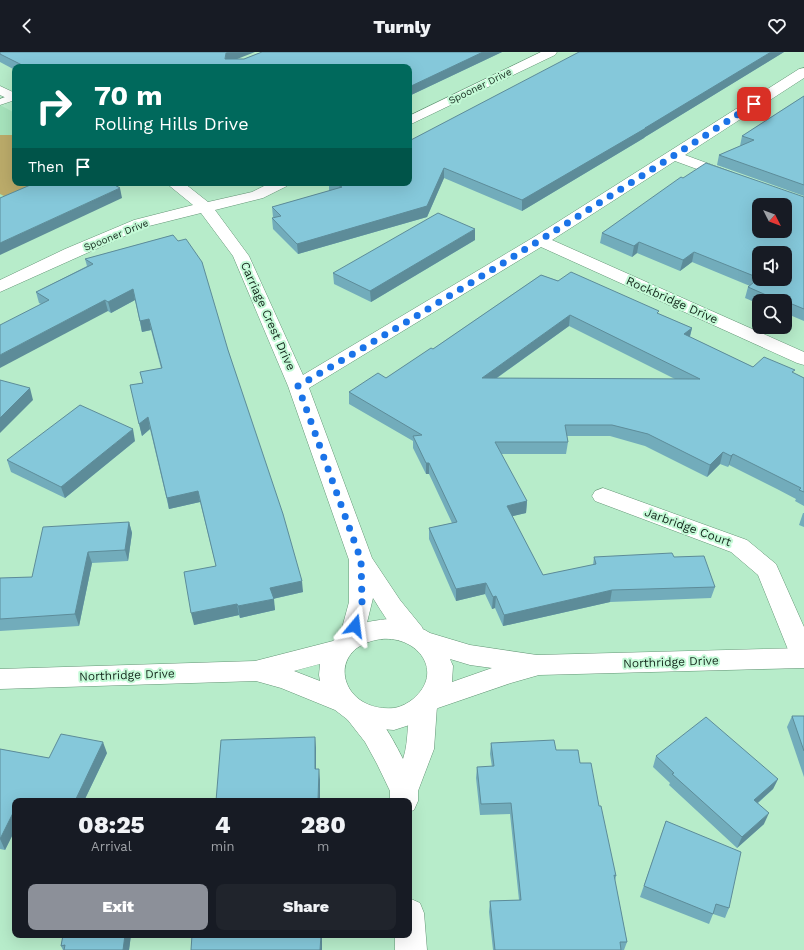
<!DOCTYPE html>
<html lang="en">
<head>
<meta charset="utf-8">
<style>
	:root { --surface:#171b24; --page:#20242c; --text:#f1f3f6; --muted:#9ea1a6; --accent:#8c9099 }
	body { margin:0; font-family:"Work Sans",sans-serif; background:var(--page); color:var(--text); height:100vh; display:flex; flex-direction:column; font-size:15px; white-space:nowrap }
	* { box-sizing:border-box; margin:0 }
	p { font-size:13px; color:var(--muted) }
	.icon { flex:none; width:22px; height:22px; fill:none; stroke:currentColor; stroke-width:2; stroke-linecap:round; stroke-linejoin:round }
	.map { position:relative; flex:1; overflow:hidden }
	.panel { position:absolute; left:12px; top:746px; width:400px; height:140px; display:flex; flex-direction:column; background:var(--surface); border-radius:8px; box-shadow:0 4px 16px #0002 }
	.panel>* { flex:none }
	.hud { position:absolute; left:12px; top:12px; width:400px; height:122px; border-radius:8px; box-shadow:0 4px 16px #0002; background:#00695c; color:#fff; overflow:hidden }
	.needle { width:26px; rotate:132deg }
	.fabs { position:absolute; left:752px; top:146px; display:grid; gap:8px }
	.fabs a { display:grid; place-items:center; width:40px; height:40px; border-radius:8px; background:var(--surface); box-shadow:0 4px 16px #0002; font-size:20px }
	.pin { position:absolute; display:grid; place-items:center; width:34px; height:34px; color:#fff; margin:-17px; border-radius:8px; box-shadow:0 2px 6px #0006 }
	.me { position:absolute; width:44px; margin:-22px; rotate:16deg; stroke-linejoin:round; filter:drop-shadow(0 0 3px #0008) }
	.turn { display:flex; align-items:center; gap:14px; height:84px; padding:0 16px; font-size:18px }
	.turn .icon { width:52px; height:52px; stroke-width:2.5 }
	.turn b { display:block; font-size:28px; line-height:34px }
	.then { display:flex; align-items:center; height:38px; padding:0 16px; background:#0003; gap:8px; font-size:15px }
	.eta { display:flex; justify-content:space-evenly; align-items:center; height:68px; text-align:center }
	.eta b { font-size:24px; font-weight:800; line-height:28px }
	.action { display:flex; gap:8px; margin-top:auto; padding:8px 16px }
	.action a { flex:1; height:46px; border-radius:8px; background:var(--accent); color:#fff; font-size:16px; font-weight:800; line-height:46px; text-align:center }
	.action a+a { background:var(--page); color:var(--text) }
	header { display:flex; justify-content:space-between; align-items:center; height:52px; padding:0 16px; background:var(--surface); font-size:18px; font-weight:800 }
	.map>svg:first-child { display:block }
</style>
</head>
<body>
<header><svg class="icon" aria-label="back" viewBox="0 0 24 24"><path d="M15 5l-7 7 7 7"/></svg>Turnly<svg class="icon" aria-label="heart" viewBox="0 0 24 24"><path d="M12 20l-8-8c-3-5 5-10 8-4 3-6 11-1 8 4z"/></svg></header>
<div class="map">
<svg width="804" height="898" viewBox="0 0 804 898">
	<rect width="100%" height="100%" fill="#b7ecca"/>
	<polygon fill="#a6e3bc" points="0,53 15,61 15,131 0,151"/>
	<polygon fill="#bbab6a" points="0,83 15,83 15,131 44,131 8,146 0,142"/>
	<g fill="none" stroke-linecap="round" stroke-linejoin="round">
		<g stroke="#649676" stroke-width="1">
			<polygon id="service" points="13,42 15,43 15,48 0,53 0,47"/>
		</g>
		<g stroke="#649676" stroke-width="1">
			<g id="minor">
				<polygon points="541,0 557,0 555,3 409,73 409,64"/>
				<path d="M804,16V26L685,103L734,121L737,124L734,127L729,129L724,127L675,109L552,188L804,300V313L797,311L541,195L309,336L372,506L400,548L422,575L425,582L422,589C419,590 415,592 413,592C400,591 380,557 373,546L363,587L360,594L351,597L342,594L339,587L349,550V508L288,334L233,204L201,161L145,175L0,240V228L65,197L134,168L193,153L166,131H184L208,150L252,140L270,131H290L287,134L263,146L215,158L249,204L303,323L534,185L799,17Z"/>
				<polygon points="0,34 15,41 15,50 0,43"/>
				<polygon points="603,436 747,488 776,512 804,575 804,615 795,612 791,605 758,523 731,500 595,449 592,444 595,439"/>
				<path d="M424,643L433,646L437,654L434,697L418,739V749L414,758L409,760V749H390V739L377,712L365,690L347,667L343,659L347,651C349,650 353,648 356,648C373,648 396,693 403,707C410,687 405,665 415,646Z"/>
				<polygon points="409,846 420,851 424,861 427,898 395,898 395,883 409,883"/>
			</g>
		</g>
		<g stroke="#649676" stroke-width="1">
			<path id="tertiary" d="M388,567C402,571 418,573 430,581L470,593L537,603L804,596V616L539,623L511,631L438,656L425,668L394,678L369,676L360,673L348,668L335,658L281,636L256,629L0,637V617L255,609L333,589C347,573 368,569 388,567ZM382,587C418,584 445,620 413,647C408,651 401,655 394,656C339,661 323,594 382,587ZM450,607L470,613L492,616L452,630L453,614ZM320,612L319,623L320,629L294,619Z"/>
		</g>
		<use href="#service" fill="#fff" fill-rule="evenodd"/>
		<use href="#minor" fill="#fff" fill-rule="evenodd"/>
		<use href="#tertiary" fill="#fff" fill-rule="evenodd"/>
	</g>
	<g fill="#72acbb" fill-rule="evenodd">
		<polygon points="0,0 244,7 262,0 502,0 409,44 409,15 15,15 15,18 0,10"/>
		<polygon points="579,0 784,0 645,85 644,86 522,159 444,126 427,165 298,202 273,177 272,166 274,166 273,165 272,155 329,139 329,131 409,131"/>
		<polygon points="804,44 804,144 717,113 719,103 740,94 742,84"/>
		<polygon points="683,126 804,145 804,269 785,261 785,249 759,249 759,252 745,246 748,235 750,234 692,210 680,219 637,201 632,205 600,191 602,181"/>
		<polygon points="173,183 228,298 303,540 273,547 275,558 240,566 239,563 194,573 216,514 200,450 169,457 150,377 142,384 130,333 143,331 161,316 151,278 142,280 135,248 111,261 108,259 41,252 39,251 36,240 87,214 85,207"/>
		<polygon points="475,188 371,250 334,232 333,221"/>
		<path d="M541,223L659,262L692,276L690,285L753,315L794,321L804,326V454L795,449L796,447L777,437L729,413L728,415L720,412L707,425L645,394L610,384H567L568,390L566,402H501L527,449L526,461L512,464L543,523L593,513L594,505H674L715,535L711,546L610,550L503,574L495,556L492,557L485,542L456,549L429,487V476L452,471L429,422H426L413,396V389L349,352V340L386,326L433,297ZM569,274L675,327L497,326Z"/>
		<polygon points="135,389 65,446 11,420 7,408"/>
		<polygon points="803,461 804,461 804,475 799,473"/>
		<polygon points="129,470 132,481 128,509 92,511 79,574 0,579 0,526 32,525"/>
		<polygon points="792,664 804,664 804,725 787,675"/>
		<polygon points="491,691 556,698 580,711 599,754 616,824 615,829 627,890 624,898 493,898 489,860 490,849 519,848 510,762 480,763 476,726 477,715 492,715 490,702"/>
		<polygon points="0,697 49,706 107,701 84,749 15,749 15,778 5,798 0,797"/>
		<polygon points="656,704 778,727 773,737 758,751 764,772 737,796 669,733 670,731 653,715"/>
		<polygon points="666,769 729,856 725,866 713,862 709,872 640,845"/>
		<polygon points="63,883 131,883 129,898 63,898 61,894"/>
	</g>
	<g fill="#5d8c99">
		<polygon points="230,0 255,0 227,11 225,7 226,1"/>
		<polygon points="483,0 502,0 409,44 409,35"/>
		<polygon points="771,0 784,0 645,85 644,86 522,159 522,148"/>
		<polygon points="444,116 444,126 427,165 298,202 297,192"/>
		<polygon points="107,131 121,131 121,133 108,139"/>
		<polygon points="120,136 122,146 0,203 0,191"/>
		<polygon points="475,177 475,188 371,250 370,239"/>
		<polygon points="639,190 637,201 632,205 634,194"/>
		<polygon points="694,200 692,210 680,219 683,208"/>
		<polygon points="133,237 135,248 111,261 108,250"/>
		<polygon points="105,248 108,259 0,316 0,303"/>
		<polygon points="570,263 569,274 481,337 482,326"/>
		<polygon points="149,267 151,278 142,280 140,269"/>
		<polygon points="692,276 689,287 684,282"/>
		<polygon points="30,336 33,348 0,381 0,366"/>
		<polygon points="148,365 150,377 142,384 139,372"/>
		<polygon points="133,377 135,389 65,446 61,435"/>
		<polygon points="723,400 720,412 707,425 710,413"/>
		<polygon points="733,402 729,413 728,415 731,404"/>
		<rect x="426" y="411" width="3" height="11"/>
		<polygon points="198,439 200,450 169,457 167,446"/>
		<polygon points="527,449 526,461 505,466 507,454"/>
		<polygon points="129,470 132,481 128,509 125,498"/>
		<polygon points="88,500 92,511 79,574 75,562"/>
		<polygon points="302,529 303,540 272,547 270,536"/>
		<polygon points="486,531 485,542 456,549 456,537"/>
		<polygon points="612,538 610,550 503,574 504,563"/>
		<polygon points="496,544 495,556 492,557 493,545"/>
		<polygon points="274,547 275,558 240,566 238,554"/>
		<polygon points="237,552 239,563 194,573 191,561"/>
		<polygon points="315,685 316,696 316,728 315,717"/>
		<polygon points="103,690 107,701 84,749 75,749"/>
		<polygon points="319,717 320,728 320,749 318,749"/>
		<polygon points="778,727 773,737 749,758 754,748"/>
		<polygon points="15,757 15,778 5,798 0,787"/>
		<polygon points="769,761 764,772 737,796 742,785"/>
		<polygon points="125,883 131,883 129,898 123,898"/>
		<polygon points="321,883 322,883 322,898 320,898"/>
	</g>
	<g fill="#85c8da" stroke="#5d8c99" fill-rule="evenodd">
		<polygon points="0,0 230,0 226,1 225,7 244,7 262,0 483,0 409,35 409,15 26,15 0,2"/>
		<polygon points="579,0 771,0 645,76 646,76 522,148 444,116 427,154 297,192 272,166 281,164 272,155 342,135 333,131 409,131 409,89"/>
		<polygon points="804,44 804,133 719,103 754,88 742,84"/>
		<path d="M706,111L804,145V257L775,245L773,246L748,235L759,226V227H785V201H759V226L694,200L683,208L639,190L634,194L602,181L681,125L683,126ZM759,153H785V179H759Z"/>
		<polygon points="35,131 111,131 120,136 0,191 0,146"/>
		<polygon points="438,161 475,177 370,239 333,221"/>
		<polygon points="173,183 178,189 186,187 202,210 228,298 283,462 302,529 270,536 274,547 238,554 237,552 191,561 184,520 216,514 198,439 167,446 148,365 139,372 130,333 143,331 140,320 162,316 149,267 140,269 133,237 108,250 105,248 0,303 0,273 49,248 36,240 93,212 85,207"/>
		<path d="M571,220L659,259L657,261L692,276L684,282L753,315L764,305L795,318L792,320L804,326V440L799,438L801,436L733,402L731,404L723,400L710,413L648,382L612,373H565L568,390H495L527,449L507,454L543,523L596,512L594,505L672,501L674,505L704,504L715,535L612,538L504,563L496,544L493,545L486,531L456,537L429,476L457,470L429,411H426L413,384L422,383L349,340L378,321L386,326L431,296L433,297L541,223L558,229ZM570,263L700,327L482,326Z"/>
		<polygon points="0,328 30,336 0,366"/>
		<polygon points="80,353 133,377 61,435 7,408"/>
		<polygon points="129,470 125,498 88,500 75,562 0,567 0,526 32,525 43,475"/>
		<polygon points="792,664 804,664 804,699"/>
		<polygon points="706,665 778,727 754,748 769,761 742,785 672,722 674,721 656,704"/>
		<polygon points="61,682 103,690 75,749 15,749 15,757 0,787 0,697 49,706"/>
		<polygon points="315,685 315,717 319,717 318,749 216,749 221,688"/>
		<polygon points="554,688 556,698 578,698 580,711 591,711 599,754 601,754 616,824 614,823 627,890 620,890 621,898 495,898 490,849 521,848 511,751 481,752 477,715 494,714 491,691"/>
		<polygon points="666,769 741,800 729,856 716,852 713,862 644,834"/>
		<polygon points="63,883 125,883 123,898 64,898 65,893 61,894"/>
		<polygon points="192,883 321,883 320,898 191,898"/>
	</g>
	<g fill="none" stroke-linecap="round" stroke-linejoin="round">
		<path stroke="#1a73e8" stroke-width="7" stroke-dasharray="0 12.6" d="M355,574L362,550L361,508L298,334C453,244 604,149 754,52"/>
	</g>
	<g text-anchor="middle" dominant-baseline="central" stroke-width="4" stroke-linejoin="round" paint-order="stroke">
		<g font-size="10" fill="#14281c" stroke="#c4fad7">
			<text transform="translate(480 34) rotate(-26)">Spooner Drive</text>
			<text transform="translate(116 183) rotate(-22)">Spooner Drive</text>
		</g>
		<g font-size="12" fill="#14281c" stroke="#c4fad7">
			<text transform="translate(672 248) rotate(24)">Rockbridge Drive</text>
			<text transform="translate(268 264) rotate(66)">Carriage Crest Drive</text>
			<text transform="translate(688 475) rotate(20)">Jarbridge Court</text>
			<text transform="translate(671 610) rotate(-2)">Northridge Drive</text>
			<text transform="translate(127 623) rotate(-2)">Northridge Drive</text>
		</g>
	</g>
</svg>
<div class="fabs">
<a><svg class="needle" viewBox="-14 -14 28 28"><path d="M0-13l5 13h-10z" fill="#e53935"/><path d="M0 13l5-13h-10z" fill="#9ea1a6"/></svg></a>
<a><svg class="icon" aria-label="sound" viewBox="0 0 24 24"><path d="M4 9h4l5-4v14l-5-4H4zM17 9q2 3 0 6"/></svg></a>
<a><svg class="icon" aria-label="search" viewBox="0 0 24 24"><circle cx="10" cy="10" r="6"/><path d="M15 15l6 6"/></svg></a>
</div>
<div class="pin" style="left:754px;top:52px;background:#d93025"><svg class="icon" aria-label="arrive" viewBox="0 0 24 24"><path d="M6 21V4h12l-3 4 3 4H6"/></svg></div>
<svg class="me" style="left:355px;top:574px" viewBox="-20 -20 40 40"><path d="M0-17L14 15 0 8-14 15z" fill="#1a73e8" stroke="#fff" stroke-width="4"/></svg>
<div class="hud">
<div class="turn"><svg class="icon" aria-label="right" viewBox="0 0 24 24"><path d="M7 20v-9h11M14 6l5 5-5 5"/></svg><div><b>70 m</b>Rolling Hills Drive</div></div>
<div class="then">Then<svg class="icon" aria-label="arrive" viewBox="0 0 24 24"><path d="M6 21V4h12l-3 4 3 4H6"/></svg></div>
</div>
<section class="panel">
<div class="eta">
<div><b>08:25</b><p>Arrival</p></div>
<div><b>4</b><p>min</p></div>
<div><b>280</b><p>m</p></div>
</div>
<div class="action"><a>Exit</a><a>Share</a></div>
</section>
</div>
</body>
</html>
